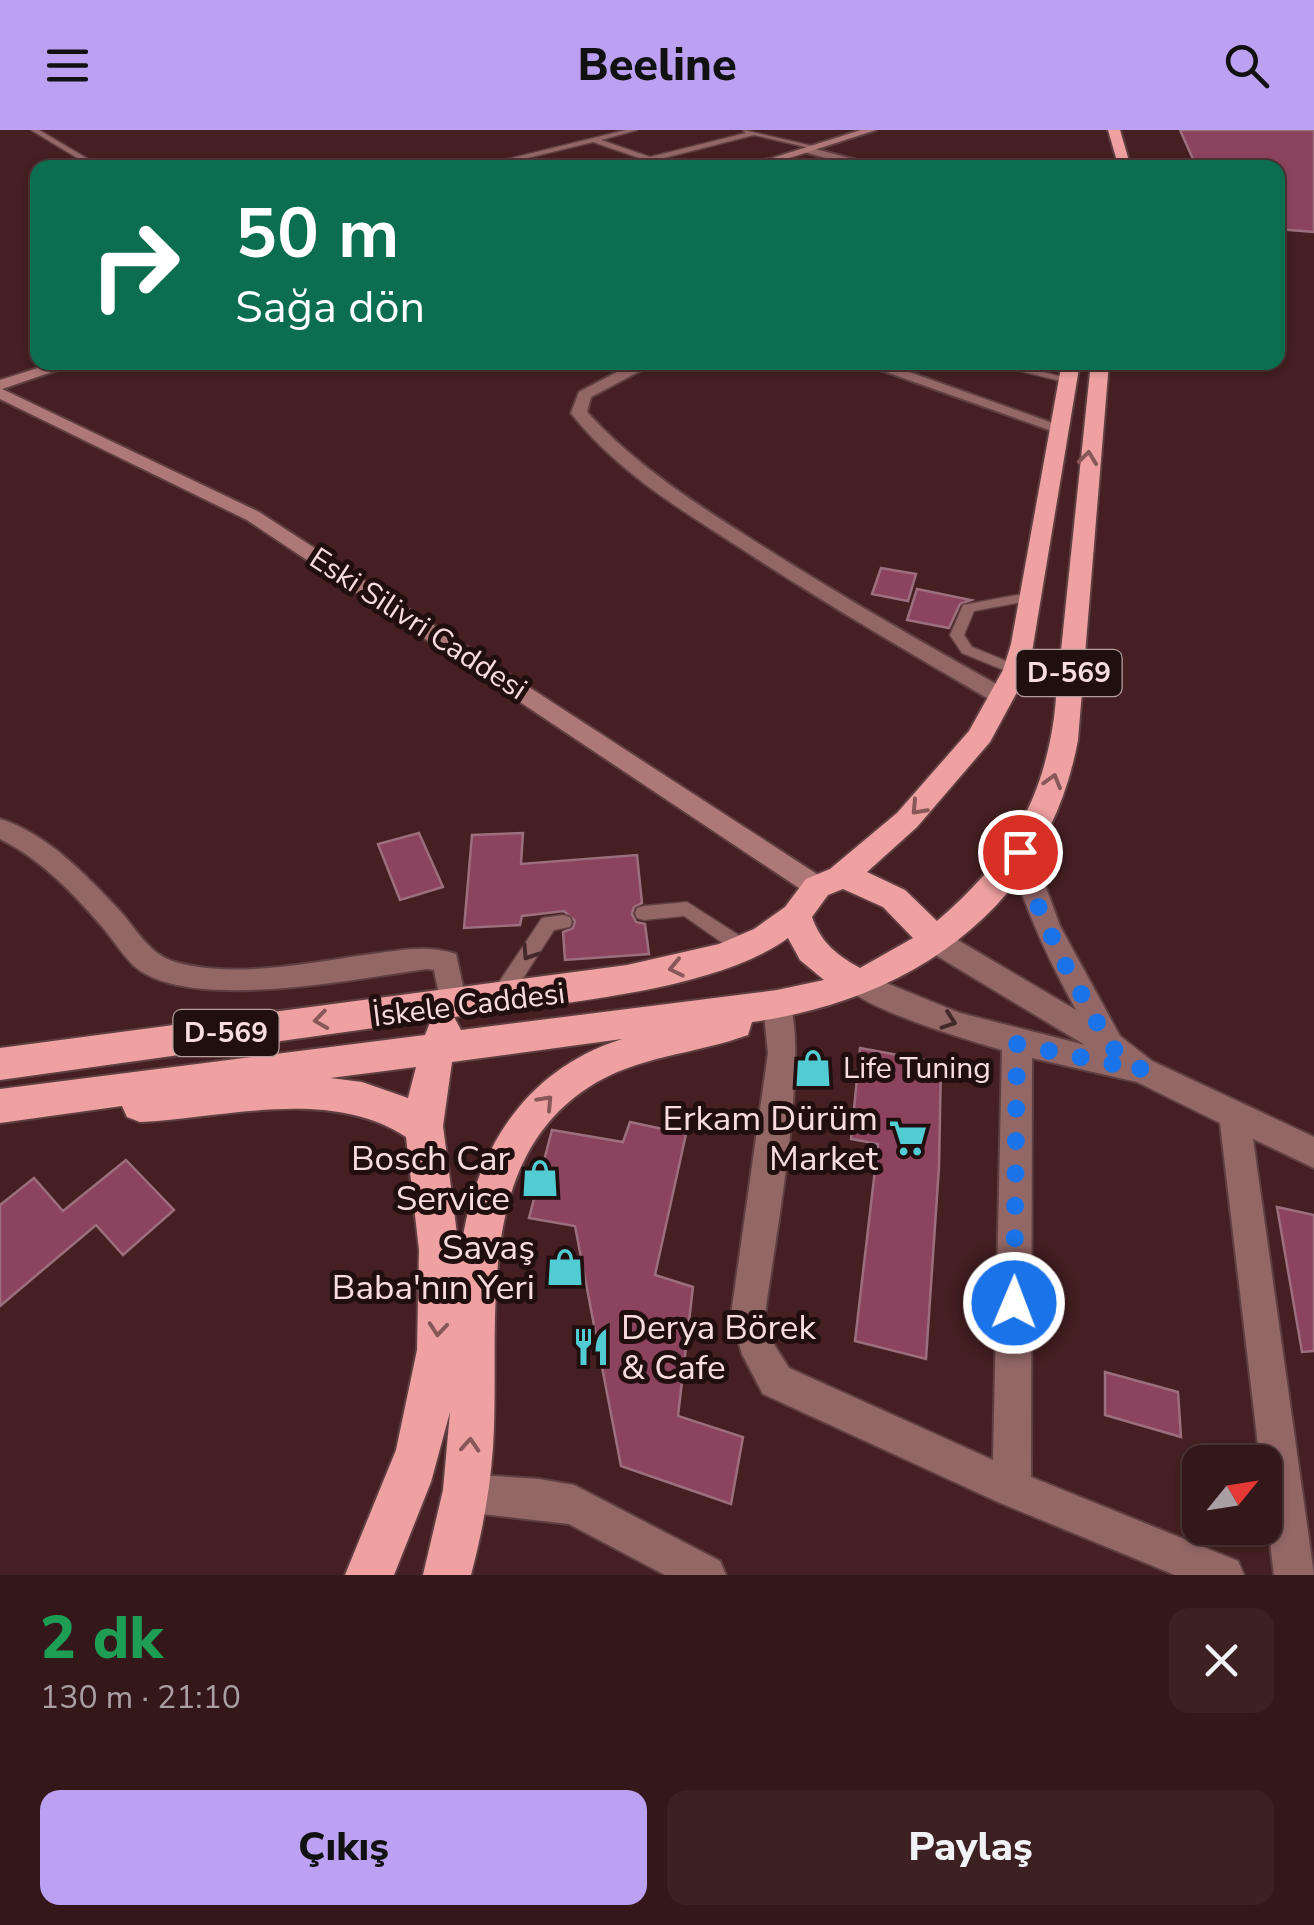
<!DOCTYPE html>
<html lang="tr">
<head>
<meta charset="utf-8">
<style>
	:root { --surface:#341719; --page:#3c2022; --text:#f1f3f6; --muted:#a99fa2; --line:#4e3638; --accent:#bca0f2 }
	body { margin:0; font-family:"Nunito Sans",sans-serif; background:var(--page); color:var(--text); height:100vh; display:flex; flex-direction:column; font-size:38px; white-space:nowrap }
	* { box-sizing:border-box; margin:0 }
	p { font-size:32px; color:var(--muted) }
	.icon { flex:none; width:55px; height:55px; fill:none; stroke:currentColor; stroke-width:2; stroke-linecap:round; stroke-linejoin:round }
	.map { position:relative; height:1445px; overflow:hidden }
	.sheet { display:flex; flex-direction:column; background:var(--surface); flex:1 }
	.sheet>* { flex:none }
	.hud { position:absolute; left:30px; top:30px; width:1255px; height:210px; border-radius:20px; box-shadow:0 2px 8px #0004,0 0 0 2px var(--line); background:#0b6e4f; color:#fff; overflow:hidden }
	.needle { width:65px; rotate:60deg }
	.controls { position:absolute; left:1182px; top:1315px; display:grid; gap:20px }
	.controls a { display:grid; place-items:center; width:100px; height:100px; border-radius:20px; background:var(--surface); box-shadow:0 2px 8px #0004,0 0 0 2px var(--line); font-size:50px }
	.pin { position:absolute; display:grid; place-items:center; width:85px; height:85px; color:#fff; margin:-42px; border:5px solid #fff; border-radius:50%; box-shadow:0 2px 10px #0007 }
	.me { position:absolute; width:110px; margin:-55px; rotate:1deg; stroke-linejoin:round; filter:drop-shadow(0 0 8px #0008) }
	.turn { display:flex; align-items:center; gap:35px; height:210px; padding:0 40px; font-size:45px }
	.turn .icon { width:130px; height:130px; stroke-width:2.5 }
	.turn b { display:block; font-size:70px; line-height:85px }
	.round { display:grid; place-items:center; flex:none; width:105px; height:105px; border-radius:20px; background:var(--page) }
	.headline { display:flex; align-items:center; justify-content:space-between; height:170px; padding:0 40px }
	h1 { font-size:60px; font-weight:800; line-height:75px; color:#1e9e55 }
	.button { display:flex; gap:20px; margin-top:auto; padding:20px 40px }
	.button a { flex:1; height:115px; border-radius:20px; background:var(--accent); color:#111; font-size:40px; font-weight:800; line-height:115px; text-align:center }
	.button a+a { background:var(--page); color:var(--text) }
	header { display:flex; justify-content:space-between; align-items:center; height:130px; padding:0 40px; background:var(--accent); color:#111; font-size:45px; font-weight:800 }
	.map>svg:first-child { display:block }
</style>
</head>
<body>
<header><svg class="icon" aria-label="menu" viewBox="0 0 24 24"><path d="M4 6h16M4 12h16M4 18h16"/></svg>Beeline<svg class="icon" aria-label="search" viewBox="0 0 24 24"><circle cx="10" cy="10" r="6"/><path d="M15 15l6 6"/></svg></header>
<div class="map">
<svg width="1314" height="1445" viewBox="0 0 1314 1445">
	<rect width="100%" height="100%" fill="#451f21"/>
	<g fill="#8c435d" stroke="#9b6f7d" stroke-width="2.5">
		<polygon points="1180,0 1314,0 1314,102 1278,99 1278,38 1197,38"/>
		<polygon points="881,438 916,444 908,471 872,464"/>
		<polygon points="917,459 971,470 960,474 949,498 907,490"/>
		<polygon points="419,703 443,757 400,770 378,714"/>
		<polygon points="523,703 521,734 637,725 642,773 634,777 632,784 636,792 645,794 649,824 565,830 563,802 573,798 575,791 564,781 522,786 520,795 464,798 472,705"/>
		<polygon points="860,918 941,933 939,1037 926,1229 855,1211 878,1014 851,1009"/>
		<polygon points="630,992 686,1004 655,1145 693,1157 678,1286 743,1307 731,1374 621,1336 575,1096 529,1088 552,1000 623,1012"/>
		<polygon points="126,1030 174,1080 123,1125 96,1095 0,1176 0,1075 34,1048 63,1081"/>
		<polygon points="1277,1077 1314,1085 1314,1221 1302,1222"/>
		<polygon points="1105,1242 1178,1262 1181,1307 1105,1285"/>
	</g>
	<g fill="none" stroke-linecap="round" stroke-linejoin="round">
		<g stroke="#5f3f41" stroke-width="3">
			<g id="lane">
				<polygon points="31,0 39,0 103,38 94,38"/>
				<polygon points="626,0 637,0 601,10 650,27 746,3 743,0 817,17 814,19 754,5 625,38 611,38 642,29 593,12 486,38 472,38"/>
				<polygon points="984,232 1005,232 1074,250 1069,253"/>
				<polygon points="1033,462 1040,466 1038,469 974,481 964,505 972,517 1021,537 1021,543 1011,543 962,523 950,505 963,475"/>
				<polygon points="687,772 751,813 753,818 751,823 744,826 737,823 684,786 644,790 637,788 635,783 637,778 644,776"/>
				<polygon points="563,785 570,787 572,792 570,797 554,800 509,870 502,872 495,870 492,864 495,858 542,788"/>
			</g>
		</g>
		<g stroke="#5f3f41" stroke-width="4">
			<g id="street">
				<polygon points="807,17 880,36 881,38 862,38 804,22"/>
				<polygon points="766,29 791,36 792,38 762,34"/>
				<path d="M636,232H657L591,267L587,282C638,338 701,377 764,417C844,468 927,515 1010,562L1013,567L1010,572H994C910,523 826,474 745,421C683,381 617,342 571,283L579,262Z"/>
				<polygon points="858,232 881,232 1069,299 1055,302"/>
				<path d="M0,689C48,704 87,746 120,781C137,800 149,824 175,832C234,849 307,833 365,825C397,821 425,814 456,824L466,871L462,879L452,883L442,879L434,840L427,839C359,848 186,884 133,835C122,824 114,811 104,799C75,765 41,729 0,709Z"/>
				<path d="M1021,713L1030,715L1033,722L1060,796L1120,906L1152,931L1314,1007V1038L1253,1009L1314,1445H1274L1265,1372V1332H1260L1220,993L1137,952L1032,928L1031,1347L1238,1431L1244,1445H1175L998,1372L763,1264L742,1224L731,1185L768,923L763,874L767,866L777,862L787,866C812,916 773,1120 765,1185L775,1216L789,1238L993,1330L1002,920C974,912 856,877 845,854L849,846L859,842L960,883L1085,915L924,818L921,810L924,802L934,799L944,802L1076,880C1048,829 1024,778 1009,722L1012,715Z"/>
				<polygon points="464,1344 539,1349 574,1355 720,1431 726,1445 665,1445 569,1394 464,1382 450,1377 445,1363 450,1349"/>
			</g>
		</g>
		<g stroke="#5f3f41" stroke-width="4">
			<g id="secondary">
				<polygon points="861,0 876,0 758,38 741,38"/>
				<polygon points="57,232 81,232 2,259 259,382 826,750 830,757 826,764 808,764 247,390 0,269 0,250"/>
			</g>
		</g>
		<g stroke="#5f3f41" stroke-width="4">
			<g id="highway">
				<polygon points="1108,0 1120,0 1131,38 1119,38"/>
				<path d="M1062,232H1080L1029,540L990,612L917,697L867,742L905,760L937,791C1005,732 1041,678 1054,588L1091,232H1109L1078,610C1047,778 912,870 752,892L748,905C696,924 636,926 589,957C470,1034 501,1196 493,1317C490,1361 482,1403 471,1445H423L443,1360L450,1282L431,1352L394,1445H345L396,1320L417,1220L419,1120L406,1007C330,957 225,988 140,992L127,987L122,976L0,993V959L425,905L431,890L0,950V918L627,835L719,814L754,799L785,777L806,749L830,739L897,683L969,601L1003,540L1011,514ZM843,759L883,777L913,808L860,838C837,825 821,813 812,787L828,765ZM788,808L800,830L824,850L777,860L461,900L454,887C547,874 713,863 788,808ZM622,909C521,941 472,1026 460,1127L443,996L452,932ZM416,937L408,968L362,952L330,948Z"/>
			</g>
		</g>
		<use href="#lane" fill="#946767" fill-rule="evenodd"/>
		<use href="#street" fill="#946767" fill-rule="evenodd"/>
		<use href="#secondary" fill="#af7878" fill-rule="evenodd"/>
		<use href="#highway" fill="#efa1a1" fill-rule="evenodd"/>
	</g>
	<defs><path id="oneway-chevron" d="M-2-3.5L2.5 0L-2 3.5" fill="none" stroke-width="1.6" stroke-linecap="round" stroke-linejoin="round" transform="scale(2.5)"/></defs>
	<g stroke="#885858">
		<use href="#oneway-chevron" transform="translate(1088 328) rotate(-83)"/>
		<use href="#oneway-chevron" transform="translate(1053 651) rotate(-74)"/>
		<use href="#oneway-chevron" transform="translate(918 678) rotate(133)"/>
		<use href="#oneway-chevron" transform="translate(676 838) rotate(168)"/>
		<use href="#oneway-chevron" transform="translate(321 890) rotate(172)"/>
		<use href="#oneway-chevron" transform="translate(546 972) rotate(-47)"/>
		<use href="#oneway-chevron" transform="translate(438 1199) rotate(95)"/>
		<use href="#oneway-chevron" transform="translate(470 1315) rotate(-86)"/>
	</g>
	<g stroke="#44292a">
		<use href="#oneway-chevron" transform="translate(529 823) rotate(123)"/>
		<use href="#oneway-chevron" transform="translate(949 891) rotate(19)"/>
	</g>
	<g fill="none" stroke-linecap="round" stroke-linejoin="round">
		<polyline stroke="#1a73e8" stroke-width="18" stroke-dasharray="0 32.4" points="1014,1173 1017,914 1142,940 1110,916 1063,831 1035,769 1020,722"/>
	</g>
	<defs>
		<g id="shop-bare" transform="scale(3)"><path d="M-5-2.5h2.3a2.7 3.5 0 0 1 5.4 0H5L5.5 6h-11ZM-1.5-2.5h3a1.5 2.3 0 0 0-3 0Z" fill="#51ccd2" stroke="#210f10" stroke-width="2.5" paint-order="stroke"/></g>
		<g id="supermarket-bare" transform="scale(3)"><path d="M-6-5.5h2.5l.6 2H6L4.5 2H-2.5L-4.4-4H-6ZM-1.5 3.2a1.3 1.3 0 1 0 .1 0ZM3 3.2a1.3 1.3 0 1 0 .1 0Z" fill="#51ccd2" stroke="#210f10" stroke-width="2.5" paint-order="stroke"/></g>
		<g id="restaurant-bare" transform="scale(3)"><path d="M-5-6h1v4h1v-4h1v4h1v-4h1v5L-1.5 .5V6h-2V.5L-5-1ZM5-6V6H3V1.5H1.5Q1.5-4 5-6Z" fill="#51ccd2" stroke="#210f10" stroke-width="2.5" paint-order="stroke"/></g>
	</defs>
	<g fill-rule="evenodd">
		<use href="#shop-bare" x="813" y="938"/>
		<use href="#supermarket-bare" x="908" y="1008"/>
		<use href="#shop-bare" x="540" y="1048"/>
		<use href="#shop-bare" x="565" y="1137"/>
		<use href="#restaurant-bare" x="591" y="1217"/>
	</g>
	<g text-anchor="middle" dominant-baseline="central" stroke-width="10" stroke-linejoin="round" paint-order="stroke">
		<g fill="#210f10" stroke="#b79fa0" stroke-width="2.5">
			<rect x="1016.5" y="520" width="105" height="46" rx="8"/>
			<rect x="173.5" y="880" width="105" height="46" rx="8"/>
		</g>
		<g font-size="28" font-weight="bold" fill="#f7dddd">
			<text x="1069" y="543">D-569</text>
			<text x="226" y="903">D-569</text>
		</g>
		<g font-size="30" fill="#f7dddd" stroke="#210f10">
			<text transform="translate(418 494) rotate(33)">Eski Silivri Caddesi</text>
			<text transform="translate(469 875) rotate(-7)">İskele Caddesi</text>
		</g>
		<g font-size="30" fill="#f7dddd" stroke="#210f10" text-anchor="start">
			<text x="843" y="938">Life Tuning</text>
		</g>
		<g font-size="35" fill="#f7dddd" stroke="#210f10" text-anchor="end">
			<text x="878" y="988">Erkam Dürüm<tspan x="878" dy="40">Market</tspan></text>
			<text x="510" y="1028">Bosch Car<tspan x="510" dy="40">Service</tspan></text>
			<text x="535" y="1117">Savaş<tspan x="535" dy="40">Baba'nın Yeri</tspan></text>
			<text x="621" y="1197" text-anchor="start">Derya Börek<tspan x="621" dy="40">&amp; Cafe</tspan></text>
		</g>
	</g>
</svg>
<div class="controls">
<a><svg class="needle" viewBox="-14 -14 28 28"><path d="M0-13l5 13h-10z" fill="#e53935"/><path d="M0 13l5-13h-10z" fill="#a99fa2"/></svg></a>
</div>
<div class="pin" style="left:1020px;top:722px;background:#d93025"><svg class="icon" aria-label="arrive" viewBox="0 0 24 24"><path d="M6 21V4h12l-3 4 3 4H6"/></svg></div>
<svg class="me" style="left:1014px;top:1173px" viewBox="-20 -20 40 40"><circle r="17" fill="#1a73e8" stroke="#fff" stroke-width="3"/><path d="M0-11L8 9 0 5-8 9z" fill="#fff"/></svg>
<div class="hud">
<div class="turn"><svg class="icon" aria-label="right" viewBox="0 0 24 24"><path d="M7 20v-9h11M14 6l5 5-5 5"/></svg><div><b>50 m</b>Sağa dön</div></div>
</div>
</div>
<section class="sheet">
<div class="headline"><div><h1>2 dk</h1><p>130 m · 21:10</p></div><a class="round"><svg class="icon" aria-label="close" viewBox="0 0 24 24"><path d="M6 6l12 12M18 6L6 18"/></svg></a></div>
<div class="button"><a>Çıkış</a><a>Paylaş</a></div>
</section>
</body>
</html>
